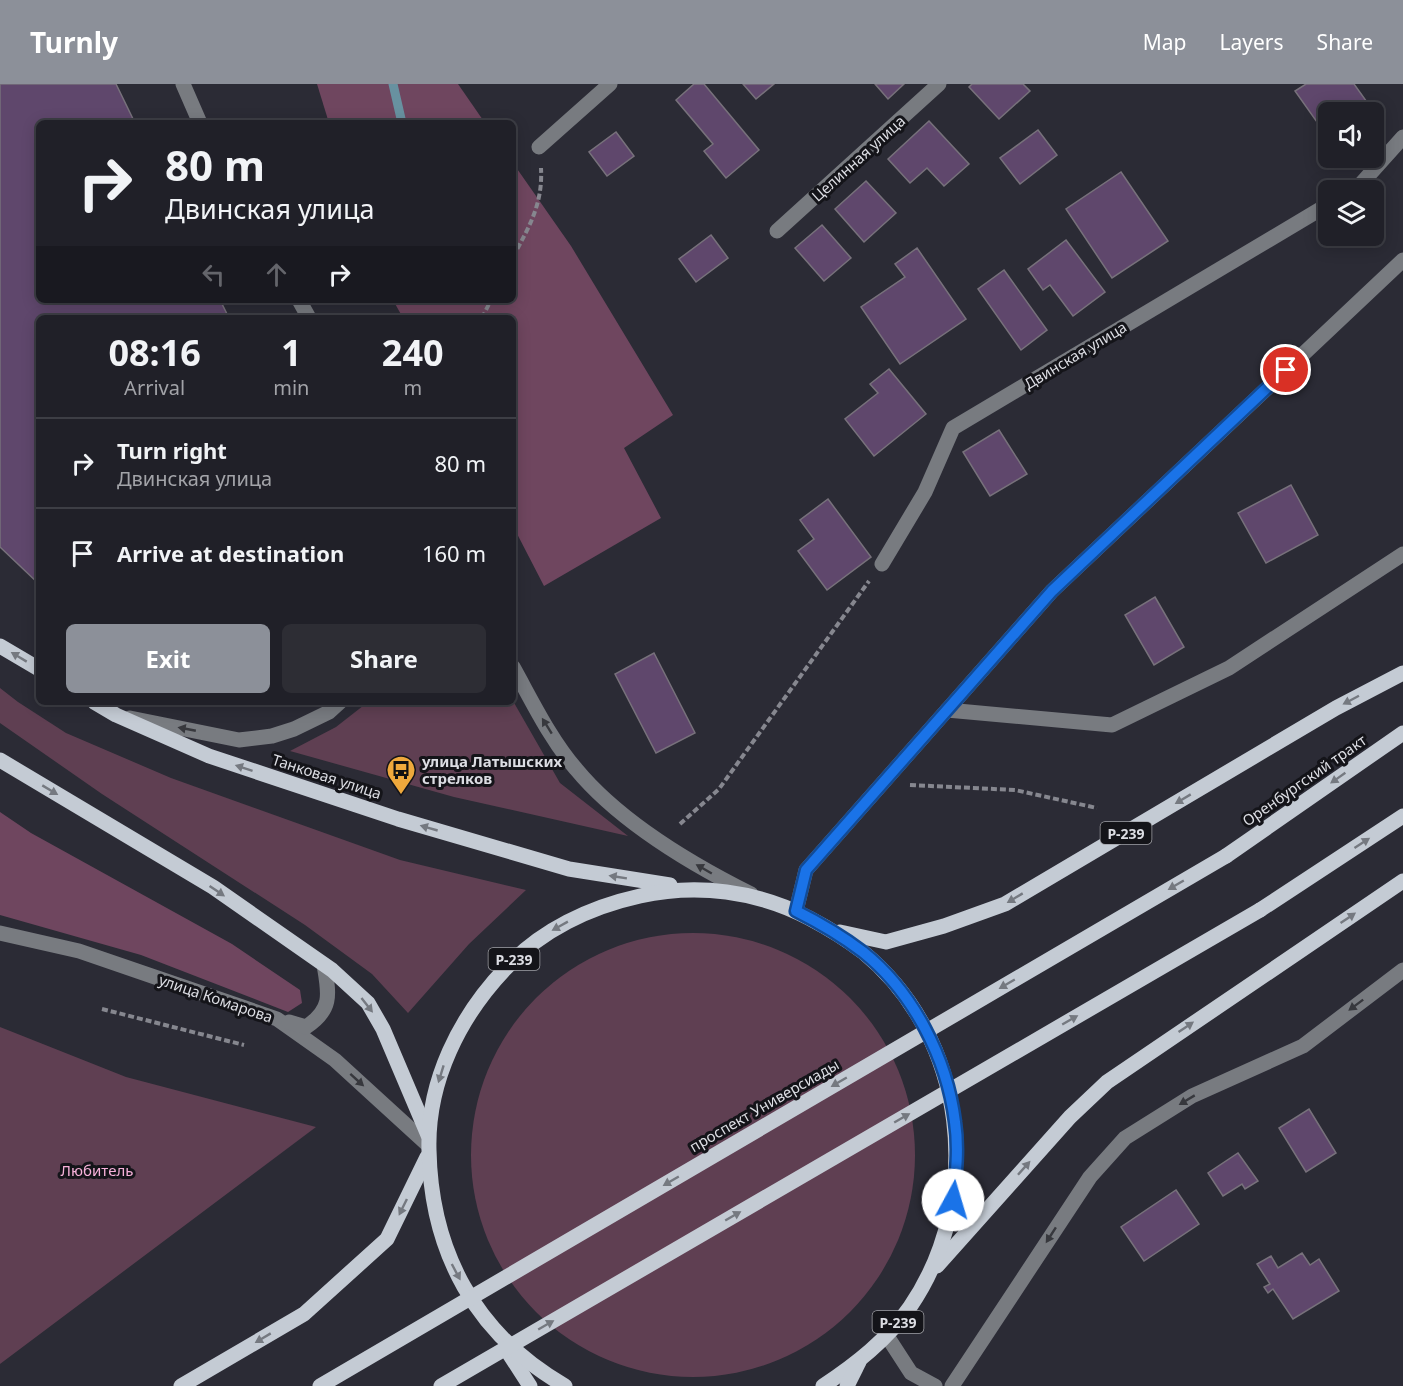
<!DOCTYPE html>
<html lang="en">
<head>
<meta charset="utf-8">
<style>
	:root { --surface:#202028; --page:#2d2d34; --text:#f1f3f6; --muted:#a2a3a8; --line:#3d3e45; --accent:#8c9099 }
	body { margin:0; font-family:"Noto Sans",sans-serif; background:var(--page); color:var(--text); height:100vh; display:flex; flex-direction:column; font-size:22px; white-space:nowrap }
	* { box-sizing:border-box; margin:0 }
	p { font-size:20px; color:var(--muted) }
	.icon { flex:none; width:33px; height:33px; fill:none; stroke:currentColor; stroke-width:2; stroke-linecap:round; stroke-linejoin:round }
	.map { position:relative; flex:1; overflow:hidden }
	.details { position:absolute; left:36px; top:231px; width:480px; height:390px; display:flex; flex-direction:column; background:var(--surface); border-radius:9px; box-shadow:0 3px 15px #0003,0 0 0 2px var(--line) }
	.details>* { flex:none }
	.guide { position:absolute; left:36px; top:36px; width:480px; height:183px; border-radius:9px; box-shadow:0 3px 15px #0003,0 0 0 2px var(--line); background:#202028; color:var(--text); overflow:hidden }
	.fabs { position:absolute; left:1318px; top:18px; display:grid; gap:12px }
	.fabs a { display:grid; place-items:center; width:66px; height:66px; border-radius:9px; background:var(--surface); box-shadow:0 3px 15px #0003,0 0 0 2px var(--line); font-size:30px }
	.pin { position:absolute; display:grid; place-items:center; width:51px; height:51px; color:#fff; margin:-26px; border:3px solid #fff; border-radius:50%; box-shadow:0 2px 6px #0007 }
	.me { position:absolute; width:66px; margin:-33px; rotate:6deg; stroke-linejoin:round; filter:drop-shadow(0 0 4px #0008) }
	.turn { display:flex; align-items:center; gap:21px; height:126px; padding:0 30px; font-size:27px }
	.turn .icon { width:78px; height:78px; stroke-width:2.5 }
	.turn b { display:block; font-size:42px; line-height:51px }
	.lanes { display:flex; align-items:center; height:57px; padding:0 30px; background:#0003; justify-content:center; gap:30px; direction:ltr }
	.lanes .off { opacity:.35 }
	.eta { display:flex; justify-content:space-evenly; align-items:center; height:102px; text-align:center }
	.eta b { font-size:36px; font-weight:700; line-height:42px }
	.cta { display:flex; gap:12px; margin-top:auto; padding:12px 30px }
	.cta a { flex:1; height:69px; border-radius:9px; background:var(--accent); color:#fff; font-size:24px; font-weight:700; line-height:69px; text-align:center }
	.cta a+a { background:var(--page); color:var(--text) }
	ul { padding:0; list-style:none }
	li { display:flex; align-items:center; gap:18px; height:90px; padding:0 30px; border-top:2px solid var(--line) }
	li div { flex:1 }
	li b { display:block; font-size:22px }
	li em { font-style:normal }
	header { display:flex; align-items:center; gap:36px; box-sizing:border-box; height:84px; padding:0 30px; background:var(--accent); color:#fff }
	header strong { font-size:28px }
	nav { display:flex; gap:33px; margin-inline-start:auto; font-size:21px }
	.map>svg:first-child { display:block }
</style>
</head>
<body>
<header>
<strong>Turnly</strong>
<nav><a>Map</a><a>Layers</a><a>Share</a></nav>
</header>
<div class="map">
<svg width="1403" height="1302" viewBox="0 0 1403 1302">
	<rect width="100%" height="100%" fill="#2b2b35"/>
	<g fill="#5f3f52">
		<polygon points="0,604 18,618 66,649 171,694 400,776 526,806 469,860 408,929 372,890 305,841 102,710 0,639"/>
		<polygon points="513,617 560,699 628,752 454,713 290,667 336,643 368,618"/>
		<circle cx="693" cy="1071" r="222"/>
		<polygon points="0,943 126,993 316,1043 0,1280"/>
	</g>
	<g fill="#6f465f">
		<polygon points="317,0 458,0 485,39 329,39"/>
		<polygon points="513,79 571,162 673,331 624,364 661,434 544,502 513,442 513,234 403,234 393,216 513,216"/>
		<polygon points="0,728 31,749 232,860 300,906 302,919 288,928 141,871 0,831"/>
	</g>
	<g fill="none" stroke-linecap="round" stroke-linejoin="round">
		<polyline stroke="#6891a0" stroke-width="9" points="393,0 402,39"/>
	</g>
	<g fill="#5f476c" stroke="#77717b" stroke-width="1.5">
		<polygon points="0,0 116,0 135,39 39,39 39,216 220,216 229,234 39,234 39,500 0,463"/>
		<polygon points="694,0 704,0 759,66 726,94 704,67 713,60 676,16"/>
		<polygon points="743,0 774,0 756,15"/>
		<polygon points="875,0 904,0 888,15"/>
		<polygon points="972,0 1023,0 1030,7 999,35 969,3"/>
		<polygon points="1306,0 1354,0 1372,25 1368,28 1329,28 1329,55 1295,7"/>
		<polygon points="929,37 969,80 944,102 927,84 910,99 888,75"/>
		<polygon points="1038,46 1057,71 1020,100 1000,74"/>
		<polygon points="616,48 634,72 607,92 589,68"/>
		<polygon points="1121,88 1168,157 1112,194 1066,125"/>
		<polygon points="866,97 896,129 864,158 835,125"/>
		<polygon points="822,141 851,174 824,197 795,164"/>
		<polygon points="711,151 728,174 696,198 679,175"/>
		<polygon points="1066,156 1105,208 1073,232 1050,201 1043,206 1028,185"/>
		<polygon points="917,164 966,235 900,280 861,223 905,193 895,180"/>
		<polygon points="1004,186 1047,246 1021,266 978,205"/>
		<polygon points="889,285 926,330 874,372 845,335 878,309 870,300"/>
		<polygon points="999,346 1027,390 990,412 963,368"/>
		<polygon points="1291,401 1318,451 1266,479 1238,429"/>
		<polygon points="828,415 871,473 827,506 798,467 814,455 800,436"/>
		<polygon points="1155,513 1184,563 1154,581 1125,531"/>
		<polygon points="654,569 695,649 656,669 615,590"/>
		<polygon points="1309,1025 1336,1069 1306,1088 1279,1044"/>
		<polygon points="1238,1069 1258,1097 1245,1105 1242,1100 1223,1112 1208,1089"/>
		<polygon points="1176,1106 1199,1140 1144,1177 1121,1143"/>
		<polygon points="1302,1169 1310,1181 1319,1175 1339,1207 1293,1235 1273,1205 1268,1209 1264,1203 1270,1200 1257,1180 1271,1172 1278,1184"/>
	</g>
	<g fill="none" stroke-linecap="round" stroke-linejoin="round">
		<g stroke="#86878f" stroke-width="4" stroke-dasharray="6 3" stroke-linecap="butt">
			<path d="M513,173C529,143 543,120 541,84"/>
			<polyline points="482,234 491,216"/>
			<polyline points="910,701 1015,706 1097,724"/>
			<polyline points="680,740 719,705 869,497"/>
			<polyline points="102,925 244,961"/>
		</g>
		<g stroke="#787b80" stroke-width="15">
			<polyline points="183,0 200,39"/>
			<polyline points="539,63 610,0"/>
			<polyline points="1351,106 1360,101 1403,53"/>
			<polyline points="777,147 939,0"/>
			<polyline points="299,216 309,234"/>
			<polyline points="882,480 925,408 953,344 1329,120"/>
			<path d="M513,583C532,617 550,655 576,685C619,737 691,780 751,810"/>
			<polyline points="947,626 1112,641 1229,584 1403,470"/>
			<polyline points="130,634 239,656 272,652 294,645 329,628 340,618"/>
			<polyline points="796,827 806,786 1052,507 1403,176"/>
			<polyline points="0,849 79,867 277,935 335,976 428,1061"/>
			<path d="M289,938L306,943C333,925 329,910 324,881"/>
			<polyline points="887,1252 911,1289 935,1302"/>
			<polyline points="952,1302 1090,1093 1125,1054 1192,1012 1303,962 1403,886"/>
		</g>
		<g stroke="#c4cbd4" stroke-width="15">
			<polyline points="0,562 39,585"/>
			<polyline points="94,618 116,631 209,672 398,735 569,785 670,801"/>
			<polyline points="0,676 213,803 332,886 368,919 383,945 428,1051"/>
			<polyline points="1226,772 1403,649"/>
			<polyline points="1260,826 1403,732"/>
			<polyline points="840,848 886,858 944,842 1005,820 1336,624 1403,589"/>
			<polyline points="937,1182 1070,1033 1107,998 1403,797"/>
			<polyline points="506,1265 530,1302"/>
			<polyline points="181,1302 304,1230 387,1155 427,1073"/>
			<path d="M565,1302C475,1250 431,1168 429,1066C427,997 460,932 506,884C541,846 590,823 640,812C697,799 757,807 809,834C828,844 846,855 863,868C967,953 985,1113 910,1223C887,1256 856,1280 823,1302"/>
			<polyline points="847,1302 859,1278"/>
		</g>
		<g stroke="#c4cbd4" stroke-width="15">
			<polyline points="320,1302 1226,772"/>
			<polyline points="441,1302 1260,826"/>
		</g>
	</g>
	<defs><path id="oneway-solid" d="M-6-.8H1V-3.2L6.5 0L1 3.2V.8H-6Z" transform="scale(1.5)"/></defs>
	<g fill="#757980">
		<use href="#oneway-solid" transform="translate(19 573) rotate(-149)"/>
		<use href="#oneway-solid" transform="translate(1351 616) rotate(152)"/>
		<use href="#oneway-solid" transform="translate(244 684) rotate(-162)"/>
		<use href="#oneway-solid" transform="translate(1338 694) rotate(145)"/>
		<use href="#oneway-solid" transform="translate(50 706) rotate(31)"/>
		<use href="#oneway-solid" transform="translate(1183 715) rotate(149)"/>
		<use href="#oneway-solid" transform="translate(429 744) rotate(-164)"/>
		<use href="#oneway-solid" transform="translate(1362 759) rotate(-33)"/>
		<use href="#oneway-solid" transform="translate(618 793) rotate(-171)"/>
		<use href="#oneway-solid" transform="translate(1176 801) rotate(150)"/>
		<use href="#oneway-solid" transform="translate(217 807) rotate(34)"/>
		<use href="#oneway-solid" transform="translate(1015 814) rotate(149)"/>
		<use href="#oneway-solid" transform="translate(1348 834) rotate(-34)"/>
		<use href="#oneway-solid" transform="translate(560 842) rotate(151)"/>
		<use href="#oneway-solid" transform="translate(1007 900) rotate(150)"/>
		<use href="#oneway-solid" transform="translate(367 921) rotate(52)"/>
		<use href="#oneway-solid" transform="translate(1070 936) rotate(-30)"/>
		<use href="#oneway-solid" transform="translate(1186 943) rotate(-34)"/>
		<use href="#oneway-solid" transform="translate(441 990) rotate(107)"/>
		<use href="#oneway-solid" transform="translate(839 998) rotate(150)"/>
		<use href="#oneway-solid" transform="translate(902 1034) rotate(-30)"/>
		<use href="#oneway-solid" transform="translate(1024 1084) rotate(-48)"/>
		<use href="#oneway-solid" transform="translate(671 1097) rotate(150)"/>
		<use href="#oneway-solid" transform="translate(403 1123) rotate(116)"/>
		<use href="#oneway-solid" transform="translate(733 1132) rotate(-30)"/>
		<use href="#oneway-solid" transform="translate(456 1188) rotate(62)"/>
		<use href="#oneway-solid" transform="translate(546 1241) rotate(-30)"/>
		<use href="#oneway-solid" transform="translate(263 1254) rotate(149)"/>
	</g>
	<g fill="#37383d">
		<use href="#oneway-solid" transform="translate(547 642) rotate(-122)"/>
		<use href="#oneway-solid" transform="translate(187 645) rotate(-169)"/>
		<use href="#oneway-solid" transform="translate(704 785) rotate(-150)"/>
		<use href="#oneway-solid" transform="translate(1356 921) rotate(143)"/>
		<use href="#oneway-solid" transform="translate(357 996) rotate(42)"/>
		<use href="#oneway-solid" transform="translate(1187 1016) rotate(149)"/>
		<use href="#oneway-solid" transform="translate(1051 1151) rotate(123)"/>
	</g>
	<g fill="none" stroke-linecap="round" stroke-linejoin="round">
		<g stroke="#114b97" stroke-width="15">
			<path id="route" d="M953,1116C956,1090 959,1064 955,1038C947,974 913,908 863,868C842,852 820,839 796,827L806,786L1052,507L1286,286"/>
		</g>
		<use href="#route" stroke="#1a73e8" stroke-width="10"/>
	</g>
	<defs>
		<g id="bus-pin" transform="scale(1.5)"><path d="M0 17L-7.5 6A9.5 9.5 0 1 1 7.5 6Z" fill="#eea83c" stroke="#141419"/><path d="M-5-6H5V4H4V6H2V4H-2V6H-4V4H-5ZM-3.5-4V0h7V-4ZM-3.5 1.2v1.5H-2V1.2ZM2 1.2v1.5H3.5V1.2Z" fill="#111"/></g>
	</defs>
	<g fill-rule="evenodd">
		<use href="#bus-pin" x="401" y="686"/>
	</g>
	<g text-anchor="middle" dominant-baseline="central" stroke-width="6" stroke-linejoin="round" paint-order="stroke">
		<g fill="#141419" stroke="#a0a1a6" stroke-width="1.5">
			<rect x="1100.5" y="738" width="51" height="22" rx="4.5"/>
			<rect x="488.5" y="864" width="51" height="22" rx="4.5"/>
			<rect x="872.5" y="1227" width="51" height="22" rx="4.5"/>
		</g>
		<g font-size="14" font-weight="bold" fill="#dcdde3">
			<text x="1126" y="749">Р-239</text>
			<text x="514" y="875">Р-239</text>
			<text x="898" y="1238">Р-239</text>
		</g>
		<g font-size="15" fill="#dcdde3" stroke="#141419">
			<text transform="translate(858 74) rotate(-42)">Целинная улица</text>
			<text transform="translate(1075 271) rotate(-31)">Двинская улица</text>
			<text transform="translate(327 692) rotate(18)">Танковая улица</text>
			<text transform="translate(1304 696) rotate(-35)">Оренбургский тракт</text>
			<text transform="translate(216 914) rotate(19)">улица Комарова</text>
			<text transform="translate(764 1021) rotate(-30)">проспект Универсиады</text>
		</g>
		<g font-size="15" font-weight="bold" fill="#dcdde3" stroke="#141419" text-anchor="start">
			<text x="422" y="677">улица Латышских<tspan x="422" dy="17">стрелков</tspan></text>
		</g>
		<g font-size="15" fill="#f7b1da" stroke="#141419">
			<text x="97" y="1086">Любитель</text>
		</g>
	</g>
</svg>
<div class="fabs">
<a><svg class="icon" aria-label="sound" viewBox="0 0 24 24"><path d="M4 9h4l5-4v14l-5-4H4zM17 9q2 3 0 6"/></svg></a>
<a><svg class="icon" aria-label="layers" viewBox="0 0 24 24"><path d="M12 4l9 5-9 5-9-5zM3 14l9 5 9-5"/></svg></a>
</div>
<div class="pin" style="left:1286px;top:286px;background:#d93025"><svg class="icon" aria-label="arrive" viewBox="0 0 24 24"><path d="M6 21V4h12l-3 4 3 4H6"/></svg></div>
<svg class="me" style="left:953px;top:1116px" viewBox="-20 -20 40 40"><circle r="19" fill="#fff"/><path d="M0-13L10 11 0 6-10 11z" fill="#1a73e8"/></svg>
<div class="guide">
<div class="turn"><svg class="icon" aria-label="right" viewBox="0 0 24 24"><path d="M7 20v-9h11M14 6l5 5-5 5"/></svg><div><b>80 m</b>Двинская улица</div></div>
<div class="lanes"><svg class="icon off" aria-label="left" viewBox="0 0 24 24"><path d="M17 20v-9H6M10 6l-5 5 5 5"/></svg><svg class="icon off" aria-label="ahead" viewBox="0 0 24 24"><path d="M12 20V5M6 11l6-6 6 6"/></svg><svg class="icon" aria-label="right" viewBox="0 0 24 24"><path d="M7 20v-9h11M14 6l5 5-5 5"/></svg></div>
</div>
<section class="details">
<div class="eta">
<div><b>08:16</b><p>Arrival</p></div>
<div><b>1</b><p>min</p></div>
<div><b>240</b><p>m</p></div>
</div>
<ul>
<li><svg class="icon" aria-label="right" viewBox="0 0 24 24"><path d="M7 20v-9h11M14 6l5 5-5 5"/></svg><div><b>Turn right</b><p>Двинская улица</p></div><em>80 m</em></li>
<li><svg class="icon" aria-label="arrive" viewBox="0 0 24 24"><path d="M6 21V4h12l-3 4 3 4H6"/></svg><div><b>Arrive at destination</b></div><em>160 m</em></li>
</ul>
<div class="cta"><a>Exit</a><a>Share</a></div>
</section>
</div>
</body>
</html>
